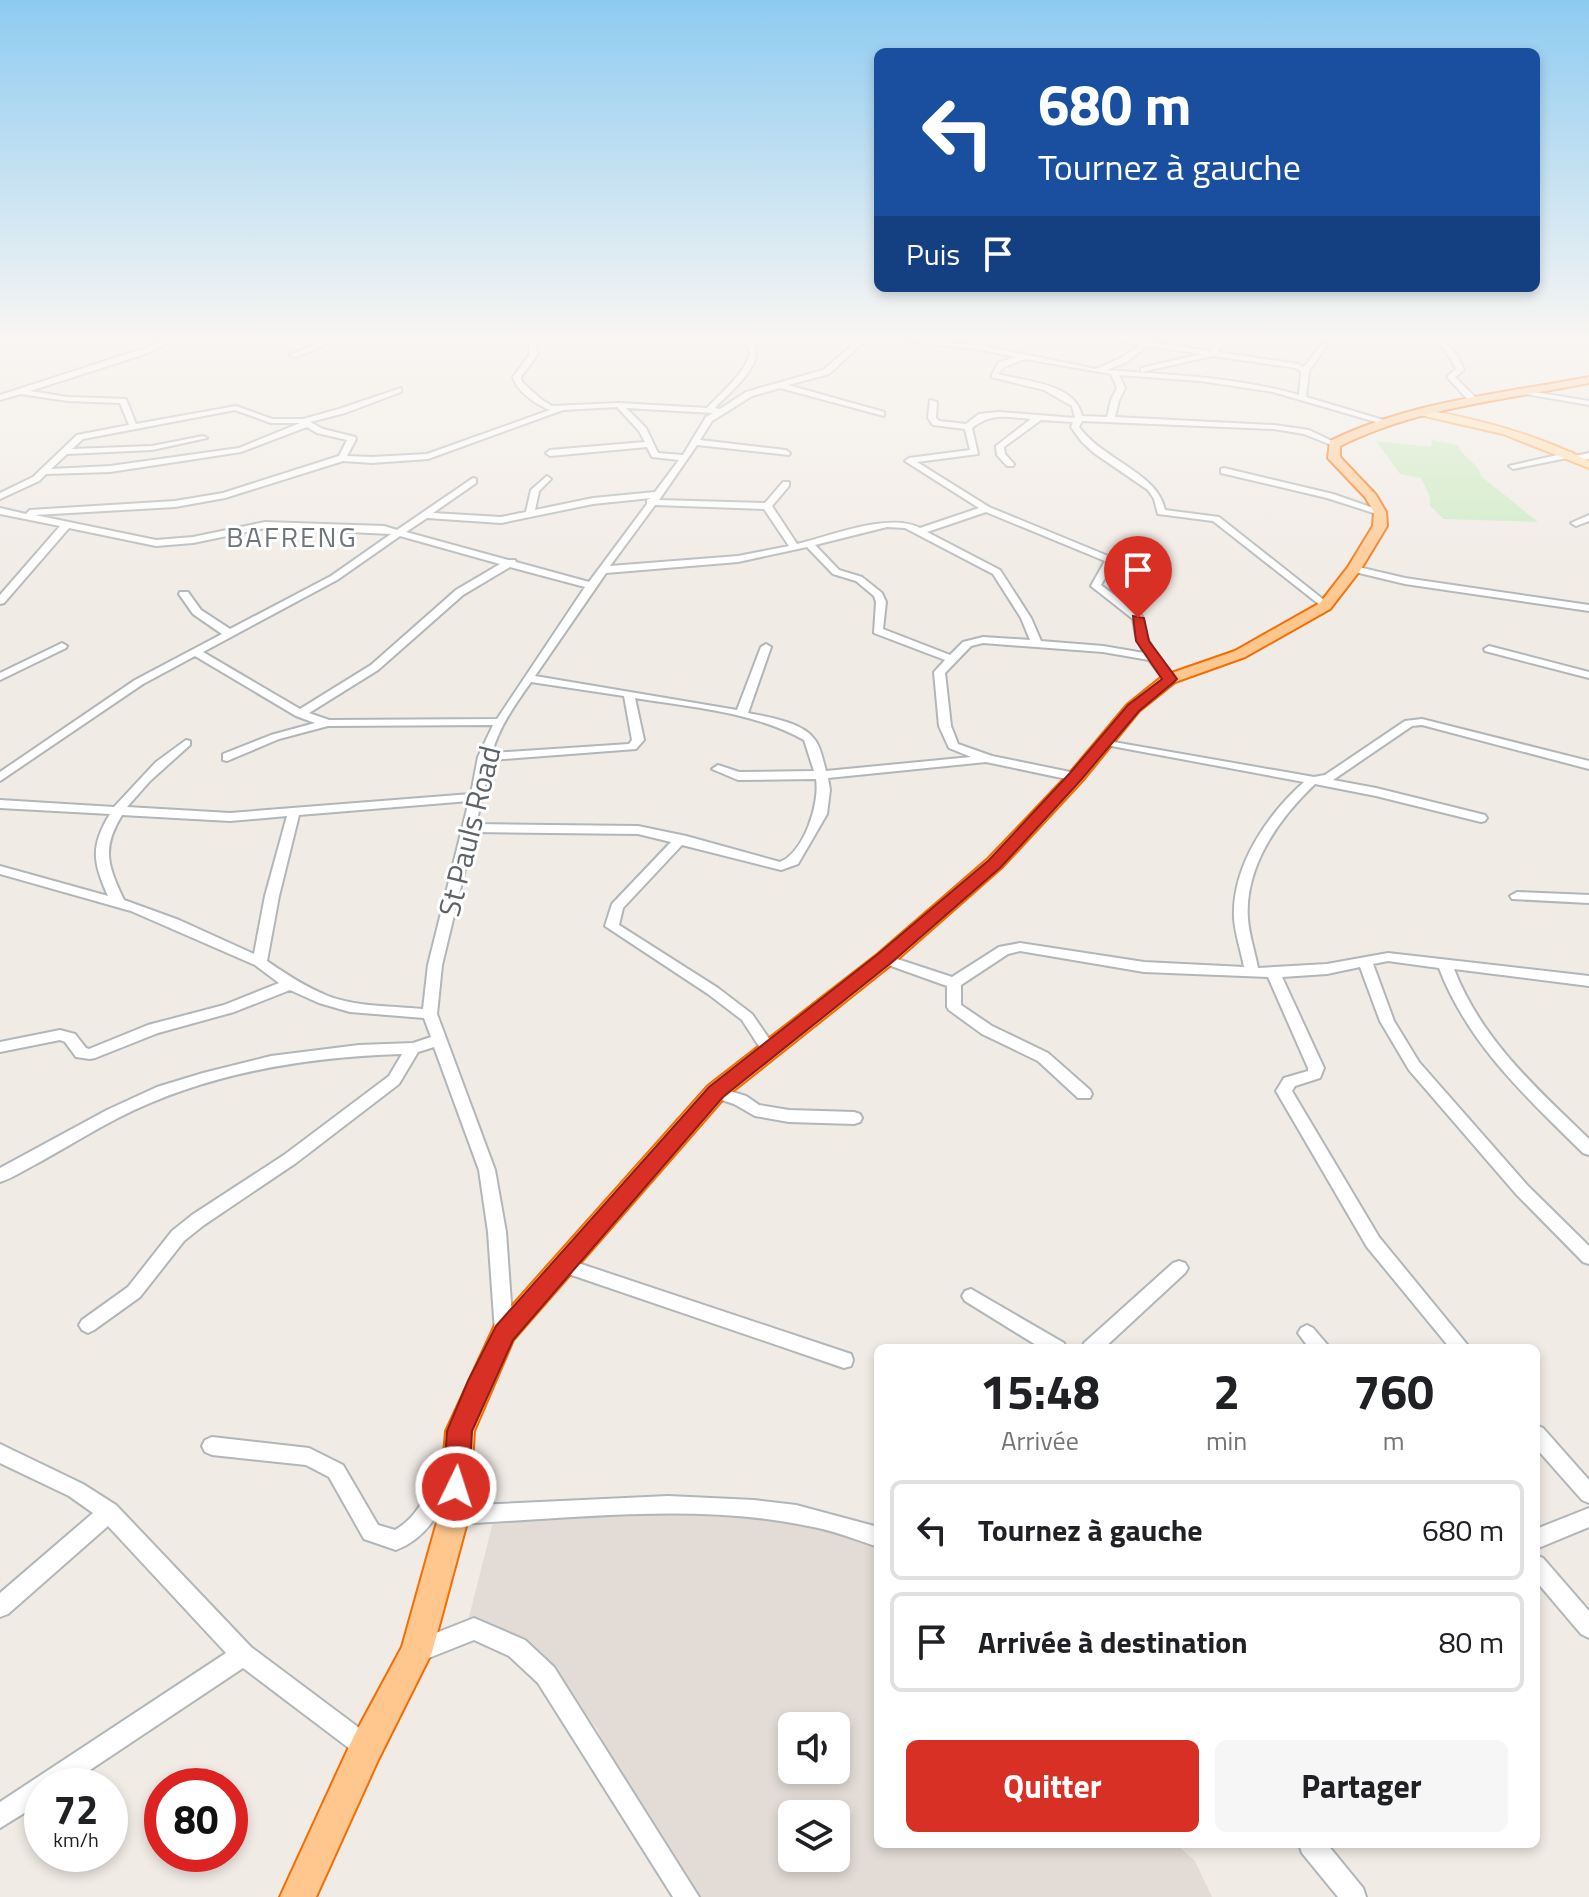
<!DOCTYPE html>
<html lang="fr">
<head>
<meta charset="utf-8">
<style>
	:root { --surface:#fff; --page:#f6f6f6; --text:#202124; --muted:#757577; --line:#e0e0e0; --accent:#d93025 }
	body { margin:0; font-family:"Titillium Web",sans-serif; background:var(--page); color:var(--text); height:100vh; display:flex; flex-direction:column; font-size:30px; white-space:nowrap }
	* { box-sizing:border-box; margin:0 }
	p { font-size:26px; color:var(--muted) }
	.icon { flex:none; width:44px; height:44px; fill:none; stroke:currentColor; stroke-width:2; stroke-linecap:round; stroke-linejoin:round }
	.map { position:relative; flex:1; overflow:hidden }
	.sheet { position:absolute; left:874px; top:1344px; width:666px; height:504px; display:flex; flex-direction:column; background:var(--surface); border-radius:12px; box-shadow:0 4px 12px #0003 }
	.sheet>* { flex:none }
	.hud { position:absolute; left:874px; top:48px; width:666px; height:244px; border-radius:12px; box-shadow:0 4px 12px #0003; background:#1a4fa0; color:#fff; overflow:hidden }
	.fabs { position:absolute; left:778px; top:1712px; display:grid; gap:16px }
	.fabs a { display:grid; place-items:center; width:72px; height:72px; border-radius:12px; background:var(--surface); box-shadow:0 4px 12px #0003; font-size:40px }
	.speed { position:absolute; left:24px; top:1768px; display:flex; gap:16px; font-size:40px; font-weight:700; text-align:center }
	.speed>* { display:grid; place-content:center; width:104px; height:104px; border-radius:50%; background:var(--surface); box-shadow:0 4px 12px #0003; line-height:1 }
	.speed small { font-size:20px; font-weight:400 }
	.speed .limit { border:12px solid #d22; background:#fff; color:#111 }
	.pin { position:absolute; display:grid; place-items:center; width:68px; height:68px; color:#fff; margin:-82px -34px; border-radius:50% 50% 50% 0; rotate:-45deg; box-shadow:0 0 8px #0007 }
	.pin .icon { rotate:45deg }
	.me { position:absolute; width:88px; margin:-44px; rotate:4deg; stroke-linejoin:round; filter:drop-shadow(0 0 6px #0008) }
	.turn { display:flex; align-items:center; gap:28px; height:168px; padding:0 32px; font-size:36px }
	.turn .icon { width:104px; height:104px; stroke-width:2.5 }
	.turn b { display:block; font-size:56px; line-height:68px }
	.then { display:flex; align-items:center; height:76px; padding:0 32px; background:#0003; gap:16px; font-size:30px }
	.eta { display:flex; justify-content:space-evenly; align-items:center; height:136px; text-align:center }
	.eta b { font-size:48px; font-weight:700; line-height:56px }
	.primary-button { display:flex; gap:16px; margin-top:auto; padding:16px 32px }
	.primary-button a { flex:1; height:92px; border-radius:12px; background:var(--accent); color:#fff; font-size:32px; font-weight:700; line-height:92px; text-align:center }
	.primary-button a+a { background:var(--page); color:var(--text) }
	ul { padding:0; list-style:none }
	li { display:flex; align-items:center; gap:24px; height:100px; margin:0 16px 12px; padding:0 16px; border:4px solid var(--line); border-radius:12px }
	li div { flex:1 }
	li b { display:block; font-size:30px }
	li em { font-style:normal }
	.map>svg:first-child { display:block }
</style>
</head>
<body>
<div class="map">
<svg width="1589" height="1897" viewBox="0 0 1589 1897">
	<rect width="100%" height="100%" fill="#f1ebe5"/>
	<path fill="#e3dcd6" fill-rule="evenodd" d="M498,1502L757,1513L878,1536V1844H1176L1195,1861L1212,1897H700L636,1812L597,1729L566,1689L467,1625ZM792,1726H836V1770H792ZM792,1814H836V1858H792Z"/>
	<path fill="#caeac0" d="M1432,440L1458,445C1462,458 1478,462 1481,476L1538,522L1444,519L1430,506V497L1421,478L1400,474L1376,441L1431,447Z"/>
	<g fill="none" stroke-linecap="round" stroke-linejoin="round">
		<g stroke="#b1b6b9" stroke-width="4">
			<g id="minor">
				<path d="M169,338H178L148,353L30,391L68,397L126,399L136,424L236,406L272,419H303L339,409L401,388V392L345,413L310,422L323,429L355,437L356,439L347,456L372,457L427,454L550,410C536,404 517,392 513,377L530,354L528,338H535L538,354L521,377L522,382L542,400L552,406L619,403L707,408C717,396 755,365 749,348C748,345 743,341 740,338H748C774,359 729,392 715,408L720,409L746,392L823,370L861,338H868L829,374L788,385L884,412V416L780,388L752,396L712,421L700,440L786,450L790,453L789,455L697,445L659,500L765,503L783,482H789V486L772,506L797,544C831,536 889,512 920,528L979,508L905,461L909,458L970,450L965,429L933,425L928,418L930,400L937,402L936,418L939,421L966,424L979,414L999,412L1075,418L1072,406L1044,390L991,377L998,363L1016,357L984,350L896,340L893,338L984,346L1096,369L1121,358L1140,345L1106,338H1121L1210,351L1222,338H1229L1217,352L1298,364L1304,367L1323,343L1327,345L1309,371L1306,397L1390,422L1383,424L1273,392L1200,381L1119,375L1125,388L1119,400L1115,417L1274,425L1309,430L1338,444L1334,446L1304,434L1274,429L1082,421L1079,427C1103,460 1158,473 1165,510L1219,517L1329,604V608L1325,609L1213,521L1158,514L1154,499L1148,490L1094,453L1082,442L1071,427L1073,422L1041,420L1004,447L1005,454L1014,464L1013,466H1007L997,455L996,446L1031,419C1008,417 992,412 972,428L978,454L917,462L989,507L1113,558L1115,560L1101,585L1142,616L1146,636L1157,656L1174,679L1173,681H1165L1149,660L1103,652L983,643L971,646L945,673L951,726L958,744L992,756L1080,774L1082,777L1080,780L1076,781L986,762L828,778L830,790L827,814L798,864L781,870L682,845L623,908L619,925L718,988L752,1014L777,1050L774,1054H764L742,1020L708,994L605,926L612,904L671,842L638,834L474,832L442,965L437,1014L495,1170L506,1232L513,1332L510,1337L504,1340L498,1337L495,1332L488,1232L479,1170L434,1047L418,1052L399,1084L296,1163L204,1225L184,1241L140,1297L94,1330L88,1333L82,1330L79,1325L82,1320L128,1287L172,1231L192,1215L284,1155L389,1076L402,1054C304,1057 206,1073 118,1118C91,1132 65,1148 38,1163C26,1169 13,1178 0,1182V1168L107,1110L157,1087L203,1073L271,1056L359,1045L413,1043L431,1037L424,1018L350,1012L319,1003L290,990L234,1012L158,1033L95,1058L90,1059L76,1057L65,1042L60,1040L0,1052V1042L60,1030L75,1034L86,1048L89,1049L148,1025L224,1005L279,983L255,965L131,911L0,874V866L108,896C93,863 90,846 110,814L0,808V800L114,807L156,762L186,740L190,741V745L150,781L127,807L230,813L471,794L478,757L493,725L328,726L279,739L227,761L223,760V754L271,735L315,723L296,716L195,656L143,684L0,781V772L135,680L222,634L193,614L179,594L180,592H188L201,610L230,629L331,576L391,534L265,528L193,543L156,546L69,528L4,603L0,604V595L60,526L0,514V508L26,514L30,510L175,501L223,493L339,456L347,440L317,433L307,427L241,452L110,472L46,474L39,481L0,499V493L33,477L77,435L129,425L120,403L68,401L20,394L0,400V395L142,349ZM1147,346L1202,354L1141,368V372L1213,356L1296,368L1301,372L1299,395C1237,377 1171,375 1107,370L1127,362ZM1025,359L1111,374L1117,388L1111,400L1107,417L1082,416C1075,383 1026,382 998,374L1004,367ZM617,407L639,431L645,442L550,450L546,453L550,456L647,447L652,457L679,460L655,492L593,498L535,510L539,491L551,479L547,476L531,490L526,512L501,517L433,513L476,483V479L473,478L397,530L384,526L265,522L193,537L156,540L35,515L175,507L225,498L343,461L372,463L428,459L563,410ZM626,408L713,413L706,417L683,455L658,453L646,428ZM235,410L271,423H300L239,448L110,466L51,469L67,454L152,450L207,438L203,436L152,446L72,449L83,439ZM651,498L647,500V504L589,582L516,562L515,560H508L406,532L427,518L501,523L593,504ZM655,505L764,509L789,546L738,556L610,566ZM986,512L1105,561L1091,586L1133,619L1136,636L1144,653L1103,646L1041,641L1031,618L1000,570L927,532ZM887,527L905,528L993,574L1021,618L1030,640L983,637L963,642L950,655L883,629L886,602L882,593L862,577L839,570L815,545ZM400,536L500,564L456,590L371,665L300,709L203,652L337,580ZM807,547L833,574L856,581L874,596L876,602L874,633L945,660L934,672L939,726L949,748L971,757L826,771C823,761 821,748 815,740C803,722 768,717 748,713L771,647L766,644L761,647L737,710L535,676L606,573L738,562ZM510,567L585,587L497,719L329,720L309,713L378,670L463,595ZM531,682L624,696L632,740L629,744L492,753C499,727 516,703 531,682ZM635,698C690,707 755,712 804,740L814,771L739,772L718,765L712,769L738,780L816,779C820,804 804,852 780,862L686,836L638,826L476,824L491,760L636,749L644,740ZM469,801L428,965L423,1009C392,1006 357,1007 328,996C306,987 287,975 267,961L279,896L299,815ZM122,815L230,821L287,816L265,896L254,954L179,920L124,900C108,866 101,849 122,815Z"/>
				<polygon points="332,338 342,338 296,357 289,355"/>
				<path d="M1432,338C1449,338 1458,356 1464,370L1455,377L1475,397V401H1469L1447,377L1456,369C1450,355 1442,347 1432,338Z"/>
				<polygon points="1517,389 1589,401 1589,405 1520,393 1517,393"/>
				<polygon points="1571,452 1575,456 1589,453 1589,459 1576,461 1572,457 1513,469 1509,466"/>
				<polygon points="1224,468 1333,494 1385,512 1380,515 1327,498 1221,473 1221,469"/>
				<polygon points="1589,515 1589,521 1576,526 1571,523"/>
				<polygon points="1354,566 1405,578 1589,605 1589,611 1405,584 1351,571 1349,569"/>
				<polygon points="62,643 67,646 66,648 0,680 0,673"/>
				<polygon points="1489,646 1589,672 1589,678 1485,651 1484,649"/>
				<path d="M1422,719L1589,761V769L1422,725L1412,726L1333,780L1376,788L1485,815L1487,818L1485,821L1481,822L1376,796L1315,784C1279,818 1244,867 1248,919C1249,935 1255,952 1258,968L1327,964L1388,953L1589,976V986L1454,969C1481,1039 1536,1088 1589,1139V1155L1583,1153C1526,1097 1468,1044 1439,968L1388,961L1373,964L1394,1021L1419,1062L1528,1186L1589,1246V1264L1583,1262L1516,1194L1409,1070L1380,1021L1360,967L1327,974L1282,977L1324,1068L1320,1078L1295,1086L1292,1091L1379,1237L1470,1348H1450L1367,1247L1276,1091L1284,1078L1308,1071V1068L1268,977L1144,972L1020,951L1008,954L961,985V1005L992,1026L1048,1053L1090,1090L1092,1094L1090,1098H1078L1038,1061L982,1034L949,1010L947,1007V986L880,962L878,959L885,955L952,977L999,947L1020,943L1144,962L1244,967C1241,951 1235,934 1234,918C1232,866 1267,815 1304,782L1106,745L1100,742L1102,740L1314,777L1325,775L1405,721Z"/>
				<polygon points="1517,892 1589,895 1589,903 1512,899 1510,896"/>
				<polygon points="716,1087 746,1096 759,1105 789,1110 854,1112 860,1114 862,1118 860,1122 854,1124 789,1122 755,1116 734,1104 710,1096 708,1092 710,1088"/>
				<polygon points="563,1258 851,1354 853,1360 851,1366 844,1368 557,1270 554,1265 557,1260"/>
				<polygon points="1179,1261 1185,1263 1188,1268 1185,1273 1104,1348 1082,1348 1084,1343 1173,1263"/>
				<polygon points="971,1289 1064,1343 1066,1348 1041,1348 965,1301 962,1296 965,1291"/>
				<polygon points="1307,1325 1313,1328 1330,1348 1309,1348 1298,1333 1301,1328"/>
				<polygon points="1536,1425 1543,1428 1589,1480 1589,1503 1582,1500 1536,1448"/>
				<path d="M212,1437L309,1448L343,1465L378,1525L395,1530C423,1514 428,1487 441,1460L448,1457L455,1460L458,1466C445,1501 434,1535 396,1550L364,1539L329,1477L306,1465L212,1455L205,1452L202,1446L205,1440Z"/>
				<polygon points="0,1444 83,1484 116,1505 251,1647 374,1739 378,1747 374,1755 366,1759 358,1755 243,1668 66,1786 42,1786 42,1802 0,1828 0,1802 226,1653 108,1526 8,1614 0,1617 0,1593 93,1513 69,1496 0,1463"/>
				<path d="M668,1496L754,1500L796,1505L878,1527V1547C855,1539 832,1530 808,1526C697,1502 567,1519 454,1524L447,1522L444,1515L447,1508L454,1506Z"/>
				<polygon points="1589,1508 1589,1527 1536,1549 1536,1529"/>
				<polygon points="1536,1555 1543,1558 1589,1611 1589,1638 1581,1634 1536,1581"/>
				<polygon points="474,1618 525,1640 554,1667 699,1897 673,1897 538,1683 509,1656 474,1640 416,1663 408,1660 405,1652 408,1644"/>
				<polygon points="1299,1844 1327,1844 1363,1888 1366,1897 1338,1897 1302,1853"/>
			</g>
		</g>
		<g stroke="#fda351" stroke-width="4">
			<path id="major" d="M1420,409C1479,419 1535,434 1589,461V468L1503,434L1416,414L1415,412Z"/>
		</g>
		<g stroke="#f66d00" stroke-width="4">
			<path id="highway" d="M1589,377V383C1504,400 1418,407 1340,446V457L1376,495L1386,512L1387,526L1361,569L1330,609L1245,657L1175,682L1139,711L1082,781L1002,867L892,964L724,1098L513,1340L474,1431L469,1515L432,1652L378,1760L316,1897H280L354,1736L402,1647L439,1515L446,1431L495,1325L708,1086L878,954L988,859L1070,773L1127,705L1163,676L1235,651L1320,603L1348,567L1373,526L1374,512L1365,497L1328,458L1330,441C1412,401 1501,394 1589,377Z"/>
		</g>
		<use href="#minor" fill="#fff" fill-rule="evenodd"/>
		<use href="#major" fill="#ffddac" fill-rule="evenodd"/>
		<use href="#highway" fill="#ffc78e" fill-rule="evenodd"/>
	</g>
	<linearGradient id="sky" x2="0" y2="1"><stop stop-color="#8ecbf1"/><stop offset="0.56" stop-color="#f9f6f3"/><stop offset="1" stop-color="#f9f6f3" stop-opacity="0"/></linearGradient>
	<rect width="1589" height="603" fill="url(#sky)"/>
	<polygon fill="#d93025" stroke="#8d1f18" stroke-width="2" points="1133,616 1144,618 1149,641 1177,679 1174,682 1139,711 1081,780 1001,867 891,963 723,1097 513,1340 472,1431 469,1487 465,1496 456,1499 447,1496 443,1487 447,1431 468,1381 496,1326 709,1087 878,954 989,860 1070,773 1128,705 1162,679 1136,641"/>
	<g text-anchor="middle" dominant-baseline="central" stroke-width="6" stroke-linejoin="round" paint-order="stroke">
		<g font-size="28" letter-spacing="2" fill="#6e7679" stroke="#fff">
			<text x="292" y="536">BAFRENG</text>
		</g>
		<g font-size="30" fill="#5d6467" stroke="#fff">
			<text transform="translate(469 831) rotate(-76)">St Pauls Road</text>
		</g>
	</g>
</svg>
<div class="fabs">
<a><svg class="icon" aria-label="sound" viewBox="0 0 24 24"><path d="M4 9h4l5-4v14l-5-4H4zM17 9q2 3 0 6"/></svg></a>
<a><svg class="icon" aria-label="layers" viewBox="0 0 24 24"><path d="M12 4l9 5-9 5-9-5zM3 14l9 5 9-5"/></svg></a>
</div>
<div class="speed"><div>72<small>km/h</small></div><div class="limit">80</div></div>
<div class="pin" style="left:1138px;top:618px;background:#d93025"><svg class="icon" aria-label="arrive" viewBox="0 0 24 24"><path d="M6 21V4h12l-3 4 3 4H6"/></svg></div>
<svg class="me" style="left:456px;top:1487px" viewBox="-20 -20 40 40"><circle r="17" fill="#d93025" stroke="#fff" stroke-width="3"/><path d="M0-11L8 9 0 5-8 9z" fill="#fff"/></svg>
<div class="hud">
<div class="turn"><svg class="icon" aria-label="left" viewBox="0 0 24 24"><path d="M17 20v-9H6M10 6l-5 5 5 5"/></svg><div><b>680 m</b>Tournez à gauche</div></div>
<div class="then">Puis<svg class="icon" aria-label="arrive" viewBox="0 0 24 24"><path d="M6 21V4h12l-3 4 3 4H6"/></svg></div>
</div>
<section class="sheet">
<div class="eta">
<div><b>15:48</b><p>Arrivée</p></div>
<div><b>2</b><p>min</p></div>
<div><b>760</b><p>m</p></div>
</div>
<ul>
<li><svg class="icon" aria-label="left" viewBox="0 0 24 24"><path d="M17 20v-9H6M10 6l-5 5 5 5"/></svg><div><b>Tournez à gauche</b></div><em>680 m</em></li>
<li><svg class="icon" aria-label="arrive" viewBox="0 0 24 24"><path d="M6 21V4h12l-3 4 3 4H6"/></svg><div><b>Arrivée à destination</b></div><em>80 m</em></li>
</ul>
<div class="primary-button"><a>Quitter</a><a>Partager</a></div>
</section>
</div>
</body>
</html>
